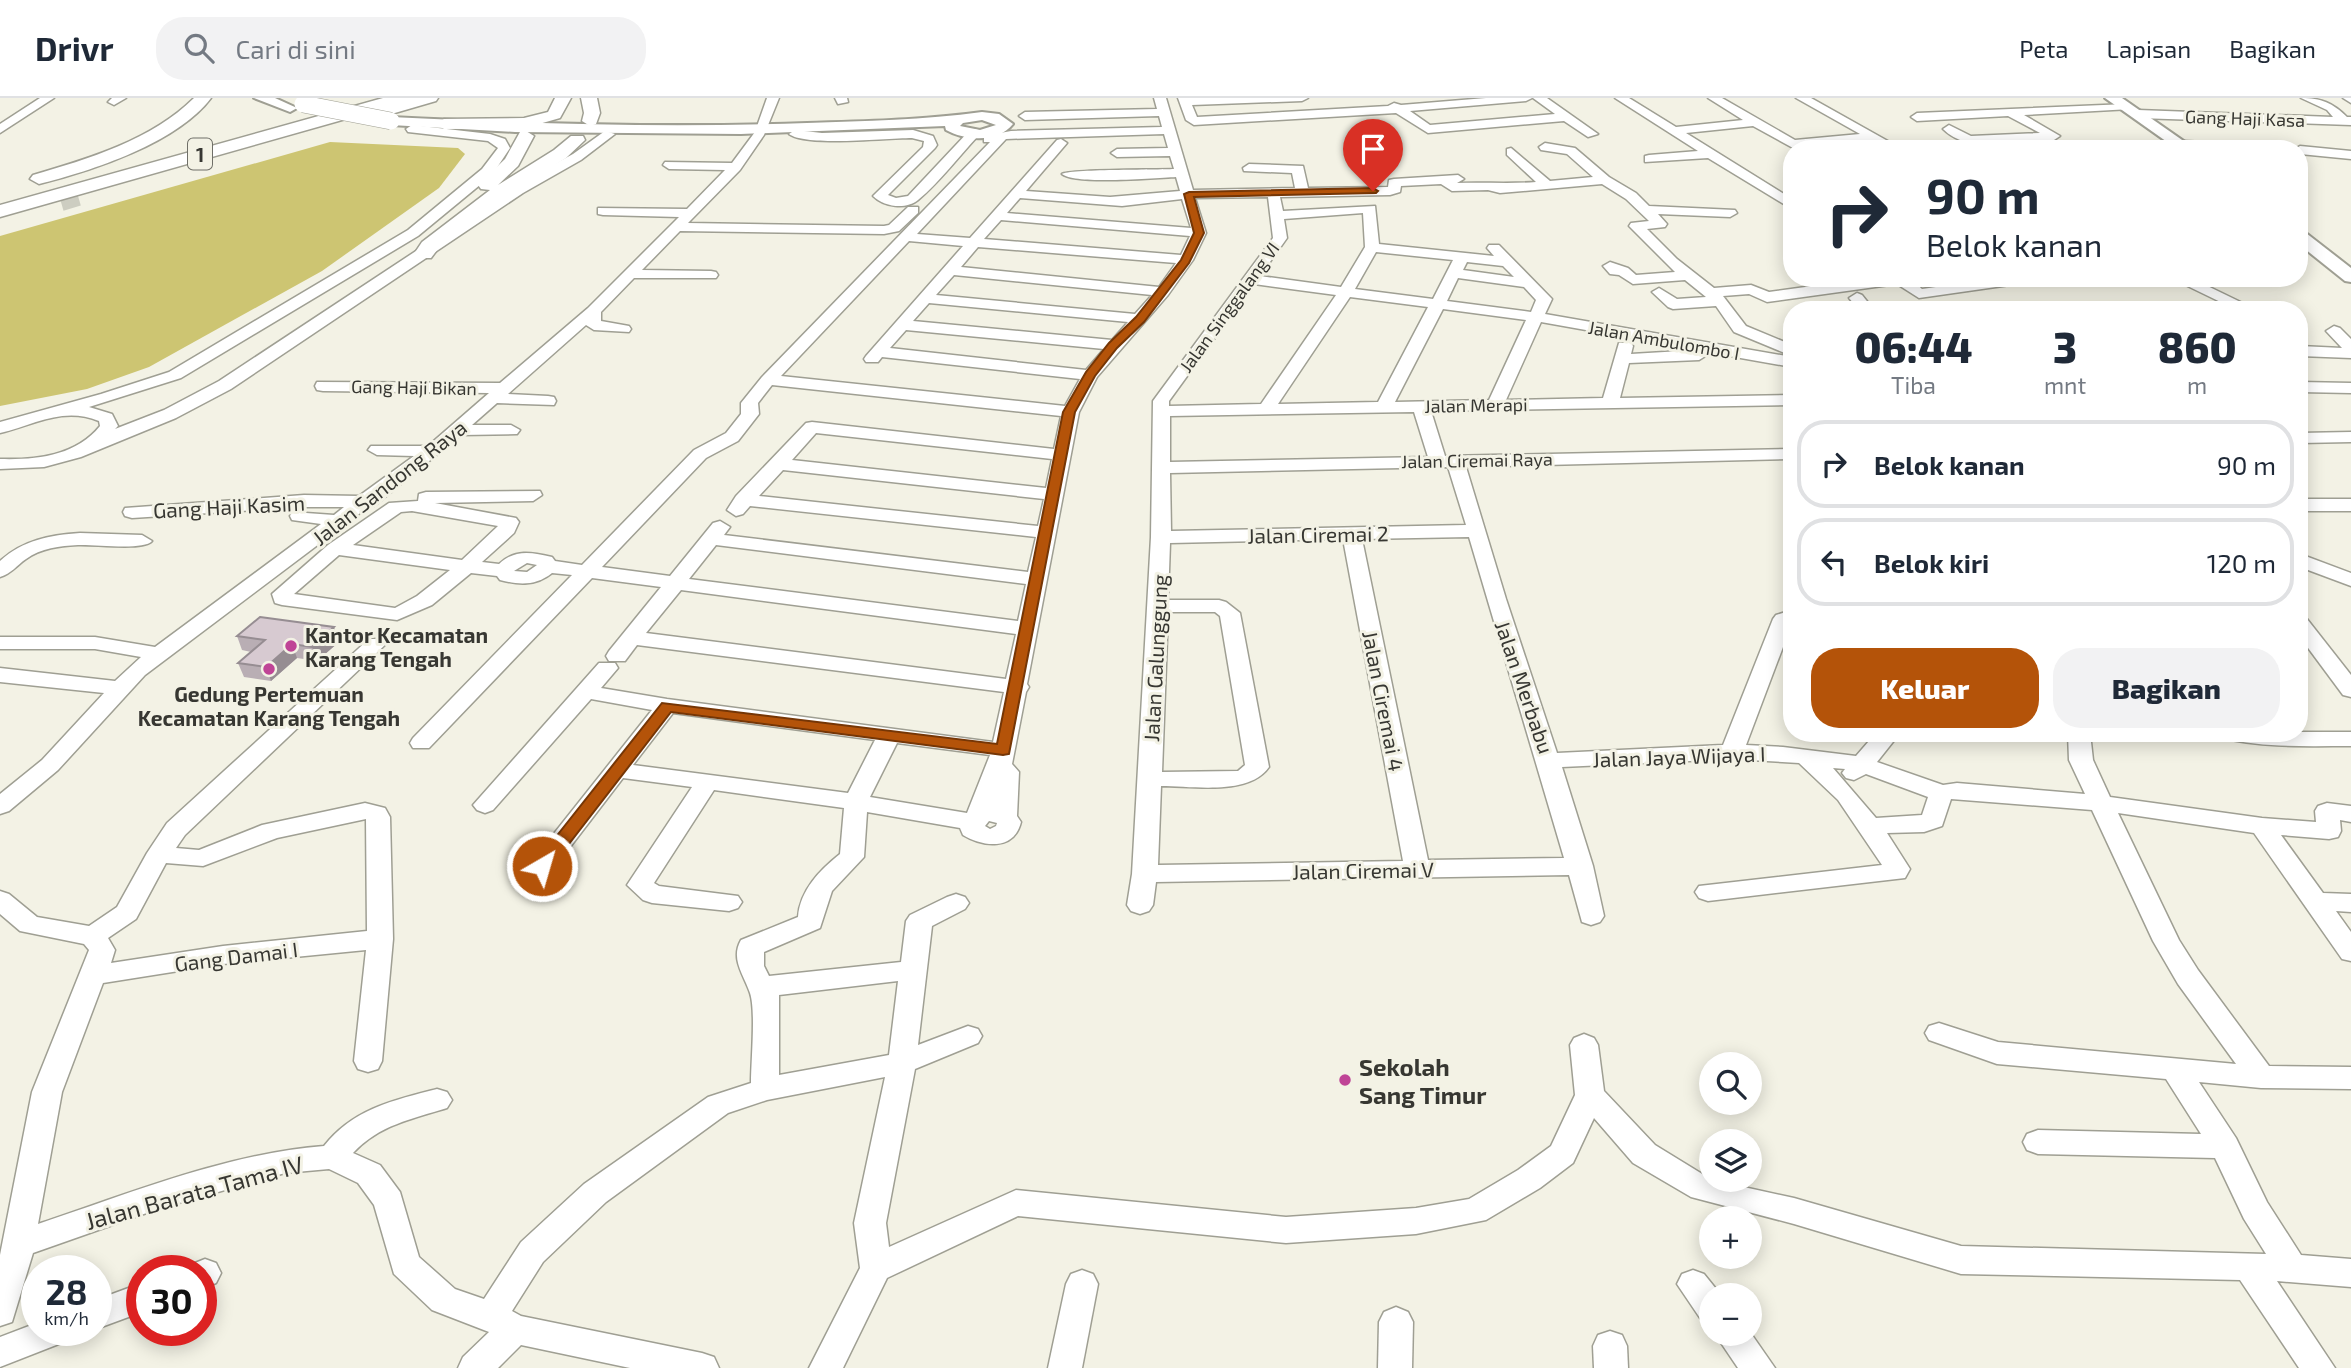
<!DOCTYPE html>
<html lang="id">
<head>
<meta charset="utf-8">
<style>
	:root { --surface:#fff; --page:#f2f2f3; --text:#1f2937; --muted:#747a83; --line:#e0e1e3; --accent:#b45309 }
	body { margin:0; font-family:"Exo 2",sans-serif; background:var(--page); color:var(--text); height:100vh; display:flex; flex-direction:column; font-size:26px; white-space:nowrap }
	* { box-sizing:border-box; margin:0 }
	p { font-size:23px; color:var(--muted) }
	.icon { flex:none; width:38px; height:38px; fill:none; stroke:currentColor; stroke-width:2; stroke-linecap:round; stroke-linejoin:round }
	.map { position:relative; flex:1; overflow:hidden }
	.panel { position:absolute; left:1783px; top:203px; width:525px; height:441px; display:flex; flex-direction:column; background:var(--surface); border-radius:28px; box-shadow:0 4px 18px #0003 }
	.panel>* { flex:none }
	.top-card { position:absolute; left:1783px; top:42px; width:525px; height:147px; border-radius:28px; box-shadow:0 4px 18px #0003; background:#fff; color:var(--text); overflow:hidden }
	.tools { position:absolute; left:1699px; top:954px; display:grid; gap:14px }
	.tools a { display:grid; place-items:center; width:63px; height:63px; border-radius:50%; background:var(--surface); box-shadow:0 4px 18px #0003; font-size:35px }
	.speed { position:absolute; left:21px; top:1157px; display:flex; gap:14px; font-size:35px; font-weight:700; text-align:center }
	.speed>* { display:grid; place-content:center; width:91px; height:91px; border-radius:50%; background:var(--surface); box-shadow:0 4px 18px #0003; line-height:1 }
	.speed small { font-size:18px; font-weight:400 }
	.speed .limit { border:10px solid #d22; background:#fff; color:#111 }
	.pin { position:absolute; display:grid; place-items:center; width:60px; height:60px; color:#fff; margin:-72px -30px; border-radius:50% 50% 50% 0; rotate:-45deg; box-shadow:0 0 7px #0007 }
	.pin .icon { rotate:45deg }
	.me { position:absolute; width:77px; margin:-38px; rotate:38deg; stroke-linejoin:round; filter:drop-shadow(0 0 5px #0008) }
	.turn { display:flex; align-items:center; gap:24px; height:147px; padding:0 28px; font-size:32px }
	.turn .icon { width:91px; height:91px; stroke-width:2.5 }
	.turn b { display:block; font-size:49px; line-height:60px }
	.eta { display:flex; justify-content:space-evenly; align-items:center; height:119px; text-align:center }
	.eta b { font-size:42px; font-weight:800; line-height:49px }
	.action { display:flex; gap:14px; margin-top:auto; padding:14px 28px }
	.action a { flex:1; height:80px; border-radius:28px; background:var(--accent); color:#fff; font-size:28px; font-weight:800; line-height:80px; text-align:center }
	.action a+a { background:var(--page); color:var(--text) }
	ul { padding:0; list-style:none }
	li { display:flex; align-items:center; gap:21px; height:88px; margin:0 14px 10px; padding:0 14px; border:4px solid var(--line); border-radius:28px }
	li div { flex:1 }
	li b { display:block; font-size:26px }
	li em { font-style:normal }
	header { display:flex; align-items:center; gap:42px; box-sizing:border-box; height:98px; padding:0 35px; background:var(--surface); border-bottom:2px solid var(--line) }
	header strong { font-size:33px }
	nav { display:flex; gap:38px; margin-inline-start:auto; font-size:24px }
	.search { width:490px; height:63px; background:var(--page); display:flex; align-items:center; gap:18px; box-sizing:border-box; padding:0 24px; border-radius:28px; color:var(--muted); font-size:26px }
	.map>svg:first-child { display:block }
</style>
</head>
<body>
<header>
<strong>Drivr</strong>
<div class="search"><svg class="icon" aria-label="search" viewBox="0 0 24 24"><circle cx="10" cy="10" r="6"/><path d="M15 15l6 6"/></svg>Cari di sini</div>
<nav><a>Peta</a><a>Lapisan</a><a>Bagikan</a></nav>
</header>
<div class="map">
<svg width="2351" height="1270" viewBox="0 0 2351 1270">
	<rect width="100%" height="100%" fill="#f3f2e5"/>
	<polygon fill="#cdc572" points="330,44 458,50 465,56 439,90 322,173 149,269 87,291 0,308 0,138"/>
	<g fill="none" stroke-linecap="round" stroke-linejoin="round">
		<polyline stroke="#cdcdc1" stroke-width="18" stroke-dasharray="18 9" stroke-linecap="butt" points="61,104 85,97"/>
		<g stroke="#9f9f93" stroke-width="3">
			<g id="minor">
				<polygon points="40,0 54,0 0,35 0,26"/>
				<polygon points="112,0 126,0 114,7 108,4"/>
				<polygon points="767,0 779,0 764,37 740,72 688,125 884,128 889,127 908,109 918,109 918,115 899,133 884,136 680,133 642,172 711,173 716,174 718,177 716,180 634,180 601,214 601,223 629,228 631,231 629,234 594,232 586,227 508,296 548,298 554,299 556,303 554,307 497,305 472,327 511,327 520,332 517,336 461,337 374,408 368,409 145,577 58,672 9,713 0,716 0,696 42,662 104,595 0,584 0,570 115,583 141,559 95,551 0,551 0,539 95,539 155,549 321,426 292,422 290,418 292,414 334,417 344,409 304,409 132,420 125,418 123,414 125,410 304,397 359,398 414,358 377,357 368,352 371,348 428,348 489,295 323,293 317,292 315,288 317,284 500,285 588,210 679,119 603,117 598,116 598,110 687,111 725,72 669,71 663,67 665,64 732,65 755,34"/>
				<polygon points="835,0 847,0 848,4 838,6"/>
				<path d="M1154,0H1166L1193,92L1295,90L1292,75L1244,73L1243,70L1249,66L1303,68L1308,90L1388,89L1389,82L1394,81L1458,77L1464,81L1457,85C1484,84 1509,86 1536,84L1507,57V51L1511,50L1550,83L1593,79L1567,56L1541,52L1539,49L1545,45L1575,50L1609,79L1636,95L1649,108L1735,112L1737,115L1730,119L1658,116L1667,126L1665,129L1647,131L1677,161L1714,190L1751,187L1769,194L1871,180H1910L1922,191L1998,180H2038L2031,184L1919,200L1897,186L1767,204L1749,196L1723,198L1746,228L1792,247V258L1734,234L1716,208L1673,211L1668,209L1652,194L1659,190L1677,201L1706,199L1685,182L1633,186L1619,177L1610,176L1603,168L1610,164L1628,170L1636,177L1675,174L1629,128L1631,125L1649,123L1626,101L1602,86L1500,95L1488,92L1452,93L1441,86L1401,88L1400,94L1390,97L1280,99L1283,113L1375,108L1379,146L1494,158L1487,150L1489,147H1499L1552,201L1545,216L1792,259V269L1701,253L1707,257L1699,262L1629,265L1620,300L1792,297V307L1431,313L1445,358L1792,351V361L1466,369L1506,501L1557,655L1723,647L1773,521L1776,517L1792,512V525L1746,647L1783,649L1856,658L1876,635H1900L1877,664L1943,687L1957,685L2085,696L2069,662L2068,635H2090L2093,662L2110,699L2262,720L2316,724L2315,713L2318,708L2327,705L2351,708V724L2340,722L2341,733L2338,739L2329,741L2281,737L2323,795L2351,796V814L2336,813L2351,834V863L2342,861L2254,735L2118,715L2179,842L2198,872L2269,968L2351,969V991L2261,990L2199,984L2236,1040L2267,1104L2301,1157L2351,1161V1189L2277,1183L2335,1270H2299L2240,1182L1961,1176L1794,1126L1691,1099L1633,1065L1594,1020L1573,1065L1540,1090L1486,1122L1416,1136L1286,1145L1018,1118L887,1180L843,1270H809L860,1170L854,1125L885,979L767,1002L728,1015L606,1104L543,1164L512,1213L521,1218L702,1255L714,1259L719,1270H630L521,1247L498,1270H458L463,1259L489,1234L432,1212L394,1176L374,1107L358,1085L329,1071L285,1075L158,1111L33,1155L12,1224L0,1228V1157L32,994L89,852L84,846L20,833L0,816V793L9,796L37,819L89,828L117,809L147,755L167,725L369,541H383L387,545L185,737L176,750L199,752L262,727L365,705L385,710L390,719L393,841L382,963L378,971L368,974L358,971L354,963L366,852L223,866L103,885L62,994L38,1126C128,1096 229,1055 324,1048C353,1011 394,1002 437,991L447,994L452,1002L447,1010C412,1021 379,1027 353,1055L380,1067L400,1094L419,1159L455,1191L484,1201L521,1144L584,1086L708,999L751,985C751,963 756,913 750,895C744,877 730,861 741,842L798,819C800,792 820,772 840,756L844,710L714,692L654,785L659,788L738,798L742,804L738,810L729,813L652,805L643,802L627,787L692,689L623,680L551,774L542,776L533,774L529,768L533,762L652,612L591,601L493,712L485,715L477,712L473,707L599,565H615L618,570L601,590L667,601L993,644L1004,594L637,547L625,563H609L606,558L609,553L661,489L592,480L429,650H413L410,645L413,640L572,477L552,475C536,488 519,487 500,482L497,478L471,475L432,507L397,522L282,507L275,505L272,496L328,447L389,405L418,403L419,396L426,394L540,393L542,397L533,403L435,405L516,420L519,424L514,435L482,464L499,466C515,451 531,454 552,459L555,463L582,467L694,352L726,335L741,316V305L762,279L990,44H984V38L1011,33L1162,29L1159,18L1025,22L1019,18L1025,14L1157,11ZM1164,36L1168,50L1117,51L1111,55L1117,59L1170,58L1174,71C1157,72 1068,71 1062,76C1075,87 1155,80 1176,79L1180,93L1110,99L1026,93L1067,45L1061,41L1057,42L970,140L917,136L1006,41ZM1268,99L1273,140L1153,303L1151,439L1132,776L1127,807L1131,813L1140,816L1149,813L1153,807L1156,784L1569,777L1582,824L1591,827L1600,824L1604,818L1593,768L1562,669L1732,661L1799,665L1838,702L1882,767L1699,788L1695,794L1699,800L1708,803L1905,780L1910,771L1887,735L1924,734L1942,728L1951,701L2092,712L2153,843L2178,886L2236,966L1998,944L1939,925L1929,928L1925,935L1929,942L1997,966L2166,981L2201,1036L2038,1032L2027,1036L2023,1044L2027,1052L2038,1056L2215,1060L2244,1121L2266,1156L1961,1148L1794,1100L1712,1082L1655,1047L1604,993L1598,947L1594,940L1584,936L1574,940L1570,947L1575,997L1551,1048L1518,1072L1469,1101L1416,1110L1286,1119L1016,1092L889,1149L886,1125L915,971L978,945L982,938L978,931L968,928L918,947L932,828L965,811L969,805L965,799L956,796L947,799L910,817L906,823L901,864L769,878L764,868V854L820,830L832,793L864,759L867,714L960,730L963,737C983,749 1014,753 1021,724L1017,718L1019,674L1012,666L1026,594L1029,589L1027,586L1079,314L1097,279L1168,197L1193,162L1206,135L1195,100ZM1020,100L1122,108L1182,101L1191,130L1007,115ZM1363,115L1365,149L1341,189L1260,178L1287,140L1284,121ZM1001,122L1190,138L1181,157L984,141ZM909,143L963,148L866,258L864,261L866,264H878L882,259L1080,281L1065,308L781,278ZM978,149L1176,165L1159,189L961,169ZM1376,154L1453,162L1433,201L1355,191ZM1467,164L1503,168L1514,179L1463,172ZM954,177L1152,197L1135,216L936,197ZM1458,180L1524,189L1536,202L1531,214L1447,203ZM1254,186L1336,197L1261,306L1169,308V303ZM1350,199L1428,209L1378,304L1278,306ZM929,205L1128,224L1112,242L913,223ZM1443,211L1526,222L1489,302L1395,304ZM1541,224L1698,252L1631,256L1633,248L1631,245H1619L1603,300L1506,302ZM906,232L1104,251L1086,272L890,250ZM772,287L1061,318L1054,351L812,324L806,325L736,398L727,412L736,418L743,416L750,408L1036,439L1028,474L724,437L730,429L720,423L713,425L670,478L602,469L706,360L738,343L759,316L758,305ZM1414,314L1428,359L1170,364V318ZM816,335L1052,361L1046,390L792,362ZM1448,369L1466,427L1171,433L1170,375ZM783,372L1044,401L1038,428L759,398ZM412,413L498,428L462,462L353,447L401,414ZM1469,439L1564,760L1428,762L1362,441ZM1343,441L1403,763L1158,767L1161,688C1193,688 1249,698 1269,669L1240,515L1226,504L1219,502H1168L1170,445ZM716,447L1026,486L1018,523L689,481ZM339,457L450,472L417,498L395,510L294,496ZM527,465L537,467L527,474L514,473ZM681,492L1016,536L1006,581L646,535ZM1168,514H1215L1220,518L1245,667L1238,673L1162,674ZM673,615L875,642L848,695L633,667ZM897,645L990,657L967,715L870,699ZM1833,670L1845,671L1842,675L1846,680L1854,682L1866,676L1928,699L1922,717L1876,720ZM366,721L367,833L223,848L111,865L115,852L108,840L136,821L166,765L203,768L277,740ZM989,723L997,725L996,728L990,731L985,728ZM898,883L889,957L779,977V897Z"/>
				<polygon points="1178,0 1308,0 1302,3 1192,7 1197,19 1388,8 1394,5 1401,7 1486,0 1532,0 1526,3 1410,13 1430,27 1555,16 1533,0 1547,0 1598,36 1588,39 1564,23 1428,35 1396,15 1194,27 1186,22"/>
				<polygon points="1615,0 1629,0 1676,29 1743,22 1708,0 1722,0 1795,42 1860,36 1796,0 1811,0 1902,51 1886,51 1872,43 1793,50 1753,28 1686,35 1792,101 1792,111 1708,60 1645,64 1645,58 1649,57 1698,53"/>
				<path d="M2301,0C2321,0 2333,5 2347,19H2351V27L2138,20L2132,16L2138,12L2333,19L2327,12Z"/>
				<polygon points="2343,0 2351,0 2351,5"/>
				<path d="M2127,6L2133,9L2131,11L2024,17L2060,38L2054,42C2020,44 1970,58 1943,31L1949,27L1971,38L2040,35L2008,18L1917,23L1911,19L1917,15Z"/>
				<path d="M412,27L490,36L505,41L510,50L492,77L418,138L181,280L89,309L112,316L118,328L115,331L164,312L219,283L513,89L573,56L605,33L615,36L581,62L523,95L231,291L176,320L81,359L44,369L0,371V361C36,362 76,358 100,328L99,323C63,308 34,327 0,335V324L101,296L169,274L408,132L482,71L498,50L488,43L408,34L406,31Z"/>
				<path d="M974,31L978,32V38C959,58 940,84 918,102C906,112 884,109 873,98L923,49L924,43L912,40C888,40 806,49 789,36L795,32L822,35L913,32L933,38L937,47L935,50L888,97L896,100L908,98L970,32Z"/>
				<polygon points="2183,43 2277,47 2283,51 2179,50 2177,47"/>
				<polygon points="2300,48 2351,53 2351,61 2300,56 2300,51 2295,51"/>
				<polygon points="2171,180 2191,180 2257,212 2237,212"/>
				<polygon points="1857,195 1862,197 1874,212 1859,212 1849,200"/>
				<polygon points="2334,228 2340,230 2351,241 2351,260 2300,258 2300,248 2342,250 2326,233"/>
				<polygon points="2300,284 2351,285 2351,295 2300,294"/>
				<polygon points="2351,334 2351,344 2300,345 2300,335"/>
				<rect x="2300" y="401" width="51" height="12"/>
				<path d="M80,435L142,437L152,443C144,453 93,446 78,447C60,448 41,450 26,461C17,467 11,476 0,479V463C23,442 50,437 80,435Z"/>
				<polygon points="2300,456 2351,475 2351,488 2300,469"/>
				<polygon points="2300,519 2307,521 2351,577 2351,599 2343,597 2300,539"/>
				<path d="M2300,634H2351V648C2308,648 2264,650 2222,640L2219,635Z"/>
				<polygon points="205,1161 216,1165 221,1175 216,1185 201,1191 201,1172 187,1172 190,1167"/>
				<polygon points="1082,1172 1093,1176 1098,1186 1082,1270 1048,1270 1066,1186 1071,1176"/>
				<polygon points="1693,1172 1704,1176 1721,1197 1712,1197 1712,1224 1700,1220 1677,1186 1682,1176"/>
				<polygon points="142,1185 142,1214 96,1231 96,1202"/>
				<polygon points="1396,1209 1408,1214 1413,1224 1412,1270 1378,1270 1379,1224 1384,1214"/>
				<polygon points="37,1225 37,1232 74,1232 69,1242 0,1269 0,1239"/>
				<polygon points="1610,1233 1622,1237 1627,1248 1628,1270 1594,1270 1593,1248 1598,1237"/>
				<polygon points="1750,1234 1775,1270 1738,1270 1715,1236"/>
			</g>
		</g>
		<g stroke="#9f9f93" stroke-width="4">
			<g id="major">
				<polygon points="254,0 275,0 297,10 290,14"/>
				<polygon points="2105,0 2122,0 2195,51 2177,51"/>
				<path d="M982,14L999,16L1013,26C998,45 966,43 946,32L945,28L741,36L515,34L391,27L384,23L391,19C529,26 668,30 807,25C865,23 924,22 982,14ZM982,22L996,27L980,32L960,28L963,25Z"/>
				<polygon points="2300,134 2306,135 2351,170 2351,184 2345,183 2300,147"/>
			</g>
		</g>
		<g stroke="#9f9f93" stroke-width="3">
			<g id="highway">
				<path d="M194,0H211C177,45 92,73 39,86L30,81L33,77C88,61 152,42 194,0Z"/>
				<polygon points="383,0 438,0 436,3 381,19 375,17 374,13 0,119 0,107"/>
				<polygon points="555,0 571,0 560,20 525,30 444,31 436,26 444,21 524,20 548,14"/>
				<polygon points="581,0 597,0 600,15 596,26 590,28 582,23 584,15"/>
				<polygon points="526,33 534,38 518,68 498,87 554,52 571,38 583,38 585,42 566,60 495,104 437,152 431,160 417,160 414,156 422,144 490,92 481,91 478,87 505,61 520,34"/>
			</g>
		</g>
		<use href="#minor" fill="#fff" fill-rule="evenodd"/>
		<use href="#major" fill="#fff" fill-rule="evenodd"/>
		<use href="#highway" fill="#fff" fill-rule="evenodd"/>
		<g stroke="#9f9f93" stroke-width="18" stroke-linecap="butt">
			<polyline id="major-bridge" points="303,6 391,23"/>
		</g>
		<use href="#major-bridge" stroke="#fff" stroke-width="17"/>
	</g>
	<polygon fill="#b9aeb4" points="237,538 339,544 317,563 297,560 271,583 244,579 238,565 251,554 242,552"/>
	<g fill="#968d92">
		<polygon points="334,529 339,544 317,563 312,549"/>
		<polygon points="292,546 297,560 271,583 266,569"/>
	</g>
	<polygon fill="#d7cad1" stroke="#968d92" stroke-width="2" points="260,519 334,529 312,549 292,546 266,569 238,565 265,542 237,538"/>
	<polygon fill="#b45309" stroke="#753606" stroke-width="2" points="1373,90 1378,93 1376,95 1194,99 1204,135 1189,165 1144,224 1117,250 1095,278 1075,314 1009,656 1003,657 671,614 548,773 536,773 533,768 536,764 662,605 997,646 1063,314 1086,274 1109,245 1136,219 1181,162 1194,135 1184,96 1189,94"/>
	<g fill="#bf4496" stroke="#f3f2e5" stroke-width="2.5">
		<circle cx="291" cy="548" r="7"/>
		<circle cx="269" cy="571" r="7"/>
		<circle cx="1345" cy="982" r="7"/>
	</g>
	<g text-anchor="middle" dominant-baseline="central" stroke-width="6" stroke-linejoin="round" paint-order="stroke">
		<g font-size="18" fill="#373732" stroke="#f3f2e5">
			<text transform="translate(2245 20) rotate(2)">Gang Haji Kasa</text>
			<text transform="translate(1229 209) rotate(-54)">Jalan Singgalang VI</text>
			<text transform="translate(1664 242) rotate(10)">Jalan Ambulombo I</text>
			<text transform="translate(414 289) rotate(1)">Gang Haji Bikan</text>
			<text transform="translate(1476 307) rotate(-1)">Jalan Merapi</text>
			<text transform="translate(1477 362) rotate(-1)">Jalan Ciremai Raya</text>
		</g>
		<rect fill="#f3f2e5" stroke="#6f6f68" stroke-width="2" x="188" y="40.5" width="24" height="31" rx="5"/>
		<g font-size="19" font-weight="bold" fill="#373732">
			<text x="200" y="56">1</text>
		</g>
		<g font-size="21" fill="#373732" stroke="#f3f2e5">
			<text transform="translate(389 384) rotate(-38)">Jalan Sandong Raya</text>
			<text transform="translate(229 408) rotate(-3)">Gang Haji Kasim</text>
			<text transform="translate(1318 436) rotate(-1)">Jalan Ciremai 2</text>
			<text transform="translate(1155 560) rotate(-87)">Jalan Galunggung</text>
			<text transform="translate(1525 589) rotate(71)">Jalan Merbabu</text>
			<text transform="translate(1384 603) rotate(79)">Jalan Ciremai 4</text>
			<text transform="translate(1679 658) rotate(-2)">Jalan Jaya Wijaya I</text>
			<text transform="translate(1363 772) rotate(-1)">Jalan Ciremai V</text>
			<text transform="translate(236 858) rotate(-7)">Gang Damai I</text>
		</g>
		<g font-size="21" font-weight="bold" fill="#373732" stroke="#f3f2e5" text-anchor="start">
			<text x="305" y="536">Kantor Kecamatan<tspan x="305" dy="24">Karang Tengah</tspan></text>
			<text x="269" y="595" text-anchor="middle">Gedung Pertemuan<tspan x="269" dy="24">Kecamatan Karang Tengah</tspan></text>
		</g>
		<g font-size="24" font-weight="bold" fill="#373732" stroke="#f3f2e5" text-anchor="start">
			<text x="1359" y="968">Sekolah<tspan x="1359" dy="28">Sang Timur</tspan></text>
		</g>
		<g font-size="24" fill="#373732" stroke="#f3f2e5">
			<text transform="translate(194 1094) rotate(-15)">Jalan Barata Tama IV</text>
		</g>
	</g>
</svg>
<div class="tools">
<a><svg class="icon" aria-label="search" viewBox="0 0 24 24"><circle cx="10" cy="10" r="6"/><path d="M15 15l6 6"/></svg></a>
<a><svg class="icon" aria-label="layers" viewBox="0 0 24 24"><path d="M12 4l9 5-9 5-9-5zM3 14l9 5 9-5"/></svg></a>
<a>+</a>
<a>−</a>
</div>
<div class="speed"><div>28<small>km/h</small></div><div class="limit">30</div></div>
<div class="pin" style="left:1373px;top:93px;background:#d93025"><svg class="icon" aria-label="arrive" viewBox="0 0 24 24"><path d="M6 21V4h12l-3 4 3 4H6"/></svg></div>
<svg class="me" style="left:542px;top:768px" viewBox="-20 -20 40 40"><circle r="17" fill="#b45309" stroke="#fff" stroke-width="3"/><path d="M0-11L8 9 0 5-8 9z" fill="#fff"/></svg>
<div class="top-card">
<div class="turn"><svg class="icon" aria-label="right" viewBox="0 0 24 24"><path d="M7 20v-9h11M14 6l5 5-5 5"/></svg><div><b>90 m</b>Belok kanan</div></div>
</div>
<section class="panel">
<div class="eta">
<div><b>06:44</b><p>Tiba</p></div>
<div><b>3</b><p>mnt</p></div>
<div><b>860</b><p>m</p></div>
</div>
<ul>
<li><svg class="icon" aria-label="right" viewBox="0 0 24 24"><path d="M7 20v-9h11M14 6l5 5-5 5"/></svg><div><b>Belok kanan</b></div><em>90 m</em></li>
<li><svg class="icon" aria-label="left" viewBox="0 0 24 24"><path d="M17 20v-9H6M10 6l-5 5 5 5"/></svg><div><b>Belok kiri</b></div><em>120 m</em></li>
</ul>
<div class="action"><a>Keluar</a><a>Bagikan</a></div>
</section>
</div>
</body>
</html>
